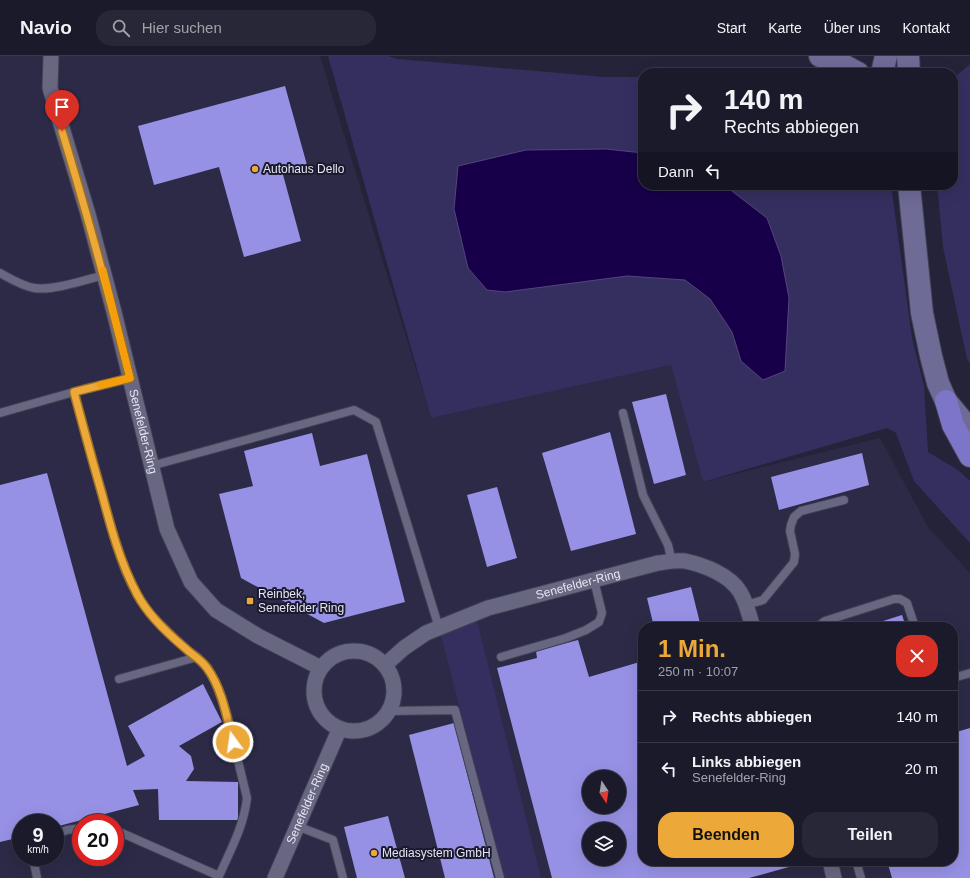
<!DOCTYPE html>
<html lang="de">
<head>
<meta charset="utf-8">
<style>
	:root { --surface:#1b1a2b; --page:#282737; --text:#f1f3f6; --muted:#a0a1a9; --line:#393847; --accent:#eca93a }
	body { margin:0; font-family:Helvetica,sans-serif; background:var(--page); color:var(--text); height:100vh; display:flex; flex-direction:column; font-size:15px; white-space:nowrap }
	* { box-sizing:border-box; margin:0 }
	p { font-size:13px; color:var(--muted) }
	.icon { flex:none; width:22px; height:22px; fill:none; stroke:currentColor; stroke-width:2; stroke-linecap:round; stroke-linejoin:round }
	.map { position:relative; flex:1; overflow:hidden }
	.side { position:absolute; left:638px; top:566px; width:320px; height:244px; display:flex; flex-direction:column; background:var(--surface); border-radius:16px; box-shadow:0 4px 16px #0002,0 0 0 1px var(--line) }
	.side>* { flex:none }
	.top-card { position:absolute; left:638px; top:12px; width:320px; height:122px; border-radius:16px; box-shadow:0 4px 16px #0002,0 0 0 1px var(--line); background:#1b1a2b; color:var(--text); overflow:hidden }
	.needle { width:26px; rotate:168deg }
	.controls { position:absolute; left:582px; top:714px; display:grid; gap:8px }
	.controls a { display:grid; place-items:center; width:44px; height:44px; border-radius:50%; background:var(--surface); box-shadow:0 4px 16px #0002,0 0 0 1px var(--line); font-size:20px }
	.speed { position:absolute; left:12px; top:758px; display:flex; gap:8px; font-size:20px; font-weight:700; text-align:center }
	.speed>* { display:grid; place-content:center; width:52px; height:52px; border-radius:50%; background:var(--surface); box-shadow:0 4px 16px #0002,0 0 0 1px var(--line); line-height:1 }
	.speed small { font-size:10px; font-weight:400 }
	.speed .limit { border:6px solid #d22; background:#fff; color:#111 }
	.pin { position:absolute; display:grid; place-items:center; width:34px; height:34px; color:#fff; margin:-41px -17px; border-radius:50% 50% 50% 0; rotate:-45deg; box-shadow:0 0 4px #0007 }
	.pin .icon { rotate:45deg }
	.me { position:absolute; width:44px; margin:-22px; rotate:346deg; stroke-linejoin:round; filter:drop-shadow(0 0 3px #0008) }
	.turn { display:flex; align-items:center; gap:14px; height:84px; padding:0 20px; font-size:18px }
	.turn .icon { width:52px; height:52px; stroke-width:2.5 }
	.turn b { display:block; font-size:28px; line-height:34px }
	.then { display:flex; align-items:center; height:38px; padding:0 20px; background:#0003; gap:8px; font-size:15px }
	.round { display:grid; place-items:center; flex:none; width:42px; height:42px; border-radius:16px; background:var(--page) }
	.headline { display:flex; align-items:center; justify-content:space-between; height:68px; padding:0 20px }
	h1 { font-size:24px; font-weight:700; line-height:30px; color:var(--accent) }
	.cta { display:flex; gap:8px; margin-top:auto; padding:8px 20px }
	.cta a { flex:1; height:46px; border-radius:16px; background:var(--accent); color:#111; font-size:16px; font-weight:700; line-height:46px; text-align:center }
	.cta a+a { background:var(--page); color:var(--text) }
	ul { padding:0; list-style:none }
	li { display:flex; align-items:center; gap:12px; height:52px; padding:0 20px; border-top:1px solid var(--line) }
	li div { flex:1 }
	li b { display:block; font-size:15px }
	li em { font-style:normal }
	header { display:flex; align-items:center; gap:24px; box-sizing:border-box; height:56px; padding:0 20px; background:var(--surface); border-bottom:1px solid var(--line) }
	header strong { font-size:19px }
	nav { display:flex; gap:22px; margin-inline-start:auto; font-size:14px }
	.search { width:280px; height:36px; background:var(--page); display:flex; align-items:center; gap:10px; box-sizing:border-box; padding:0 14px; border-radius:16px; color:var(--muted); font-size:15px }
	.map>svg:first-child { display:block }
</style>
</head>
<body>
<header>
<strong>Navio</strong>
<div class="search"><svg class="icon" aria-label="search" viewBox="0 0 24 24"><circle cx="10" cy="10" r="6"/><path d="M15 15l6 6"/></svg>Hier suchen</div>
<nav><a>Start</a><a>Karte</a><a>Über uns</a><a>Kontakt</a></nav>
</header>
<div class="map">
<svg width="970" height="822" viewBox="0 0 970 822">
	<rect width="100%" height="100%" fill="#242339"/>
	<path fill="#2c2a47" fill-rule="evenodd" d="M0,0H320L431,362L671,309L703,426L880,382L928,471L970,517V822H0ZM643,571H953V805H643ZM589,721H619V751H589ZM21,767H55V801H21ZM81,767H115V801H81ZM589,773H619V803H589Z"/>
	<g fill="#342f5f">
		<polygon points="328,0 388,0 398,3 604,21 643,21 643,97 606,93 526,94 505,236 627,220 685,224 710,242 732,276 741,305 730,133 724,129 891,129 912,282 924,330 928,396 958,414 970,425 970,487 914,425 896,377 887,372 703,426 671,309 431,362"/>
		<polygon points="970,8 970,307 967,303 943,191 937,129 953,129 953,23"/>
		<polygon points="475,557 541,822 504,822 439,572"/>
	</g>
	<polygon fill="#170049" stroke="#55457c" points="606,93 643,97 643,129 724,129 767,162 781,200 789,242 785,315 763,324 741,305 732,276 710,243 685,224 627,220 505,236 487,234 468,212 454,153 458,110 526,94"/>
	<g fill="#9791e5" fill-rule="evenodd">
		<polygon points="285,30 307,109 282,115 301,185 244,201 219,111 154,129 138,70"/>
		<polygon points="666,338 686,419 654,428 632,346"/>
		<polygon points="610,376 636,478 571,495 542,397"/>
		<polygon points="312,377 320,410 367,398 405,546 324,567 241,522 219,438 253,430 244,395"/>
		<polygon points="862,397 869,429 779,454 771,421"/>
		<polygon points="47,417 127,710 145,700 128,670 203,628 222,666 179,690 191,700 194,713 186,725 238,726 238,764 159,764 158,733 133,734 139,749 55,771 55,767 21,767 21,781 0,786 0,429"/>
		<polygon points="497,431 517,502 487,511 467,439"/>
		<polygon points="691,531 701,571 654,571 647,542"/>
		<polygon points="902,559 906,571 864,571"/>
		<path d="M578,584L589,621L643,605V805H787L789,811L749,822H552L497,612L537,602L536,595ZM589,721H619V751H589ZM589,773H619V803H589Z"/>
		<polygon points="454,667 494,822 445,822 409,679"/>
		<polygon points="970,672 970,822 892,822 887,805 953,805 953,677"/>
		<polygon points="388,760 405,822 357,822 344,771"/>
	</g>
	<g fill="none" stroke-linecap="round" stroke-linejoin="round">
		<g stroke="#413f52" stroke-width="10">
			<g id="lane">
				<path d="M0,217C11,223 22,230 34,232C53,235 85,224 104,219"/>
				<path d="M74,336L112,474L125,514L137,539L150,558L185,592L197,601L208,612L217,630L227,659L247,742C244,770 230,795 219,820L115,774"/>
				<polyline points="0,357 88,332 130,322"/>
				<polyline points="623,357 643,439 668,489 672,506"/>
				<polyline points="151,410 354,354 376,366 439,572"/>
				<polyline points="746,549 763,544 794,506 795,498 790,475 791,469 794,461 801,455 844,444"/>
				<polyline points="817,571 825,565 894,543 900,543 907,547 915,571"/>
				<polyline points="501,601 566,582 586,574 599,566 602,557 594,524"/>
				<polyline points="953,622 970,617"/>
				<polyline points="119,623 197,601"/>
				<polyline points="390,655 455,654 500,822"/>
				<polyline points="297,770 333,784 343,822"/>
				<polyline points="55,779 67,774 81,772"/>
				<polyline points="33,801 37,822"/>
				<polyline points="856,805 861,822"/>
			</g>
		</g>
		<g stroke="#413f52" stroke-width="17">
			<g id="street">
				<path id="s1" d="M51,0L50,32L88,158L114,256L167,473L191,526L216,554L258,580L321,612"/>
				<circle cx="354" cy="635" r="40"/>
				<path id="s2" d="M385,609L404,592L426,577L488,552L658,507C666,506 676,504 685,505C704,509 730,519 740,536C747,547 749,560 753,571"/>
				<polyline points="830,805 834,822"/>
				<path id="s3" d="M275,822L339,674"/>
			</g>
		</g>
		<g stroke="#413f52" stroke-width="24">
			<g id="secondary">
				<polyline points="820,0 843,9 858,17"/>
				<polyline points="908,0 909,17"/>
				<polyline points="882,17 886,0"/>
				<polyline points="909,129 922,257 931,300 938,327 946,345 970,374"/>
			</g>
		</g>
		<g stroke="#413f52" stroke-width="24">
			<polyline id="highway" points="946,345 953,369 970,400"/>
		</g>
		<use href="#lane" stroke="#686781" stroke-width="8"/>
		<use href="#street" stroke="#686781" stroke-width="15"/>
		<use href="#secondary" stroke="#6e6b96" stroke-width="22"/>
		<use href="#highway" stroke="#7c75c8" stroke-width="22"/>
	</g>
	<g fill="none" stroke-linecap="round" stroke-linejoin="round">
		<g stroke="#996e26" stroke-width="10">
			<path id="route" d="M62,75C87,157 109,239 130,322L74,336C83,370 92,404 102,438C111,472 120,506 137,538C148,559 167,577 185,592C192,599 201,603 207,612C222,632 227,662 233,686"/>
		</g>
		<use href="#route" stroke="#eca93a" stroke-width="7"/>
		<polyline stroke="#f59e0b" stroke-width="7" points="100,329 130,322 103,214"/>
	</g>
	<g fill="#eca93a" stroke="#1b192e" stroke-width="1.5">
		<circle cx="255" cy="113" r="4"/>
		<rect x="246" y="541" width="8" height="8" rx="2"/>
		<circle cx="374" cy="797" r="4"/>
	</g>
	<g text-anchor="middle" dominant-baseline="central" stroke-width="4" stroke-linejoin="round" paint-order="stroke">
		<g font-size="12" fill="#e5e5f4" stroke="#1b192e" text-anchor="start">
			<text x="263" y="113">Autohaus Dello</text>
			<text x="258" y="538">Reinbek,<tspan x="258" dy="14">Senefelder Ring</tspan></text>
			<text x="382" y="797">Mediasystem GmbH</text>
		</g>
		<g font-size="12" fill="#e5e5f4" stroke="#1b192e">
			<text stroke="none"><textPath href="#s1" startOffset="388">Senefelder-Ring</textPath></text>
			<text stroke="none"><textPath href="#s2" startOffset="212">Senefelder-Ring</textPath></text>
			<text stroke="none"><textPath href="#s3" startOffset="81">Senefelder-Ring</textPath></text>
		</g>
	</g>
</svg>
<div class="controls">
<a><svg class="needle" viewBox="-14 -14 28 28"><path d="M0-13l5 13h-10z" fill="#e53935"/><path d="M0 13l5-13h-10z" fill="#a0a1a9"/></svg></a>
<a><svg class="icon" aria-label="layers" viewBox="0 0 24 24"><path d="M12 4l9 5-9 5-9-5zM3 14l9 5 9-5"/></svg></a>
</div>
<div class="speed"><div>9<small>km/h</small></div><div class="limit">20</div></div>
<div class="pin" style="left:62px;top:75px;background:#d93025"><svg class="icon" aria-label="arrive" viewBox="0 0 24 24"><path d="M6 21V4h12l-3 4 3 4H6"/></svg></div>
<svg class="me" style="left:233px;top:686px" viewBox="-20 -20 40 40"><circle r="17" fill="#eca93a" stroke="#fff" stroke-width="3"/><path d="M0-11L8 9 0 5-8 9z" fill="#fff"/></svg>
<div class="top-card">
<div class="turn"><svg class="icon" aria-label="right" viewBox="0 0 24 24"><path d="M7 20v-9h11M14 6l5 5-5 5"/></svg><div><b>140 m</b>Rechts abbiegen</div></div>
<div class="then">Dann<svg class="icon" aria-label="left" viewBox="0 0 24 24"><path d="M17 20v-9H6M10 6l-5 5 5 5"/></svg></div>
</div>
<section class="side">
<div class="headline"><div><h1>1 Min.</h1><p>250 m · 10:07</p></div><a class="round" style="background:#d93025;color:#fff"><svg class="icon" aria-label="close" viewBox="0 0 24 24"><path d="M6 6l12 12M18 6L6 18"/></svg></a></div>
<ul>
<li><svg class="icon" aria-label="right" viewBox="0 0 24 24"><path d="M7 20v-9h11M14 6l5 5-5 5"/></svg><div><b>Rechts abbiegen</b></div><em>140 m</em></li>
<li><svg class="icon" aria-label="left" viewBox="0 0 24 24"><path d="M17 20v-9H6M10 6l-5 5 5 5"/></svg><div><b>Links abbiegen</b><p>Senefelder-Ring</p></div><em>20 m</em></li>
</ul>
<div class="cta"><a>Beenden</a><a>Teilen</a></div>
</section>
</div>
</body>
</html>
